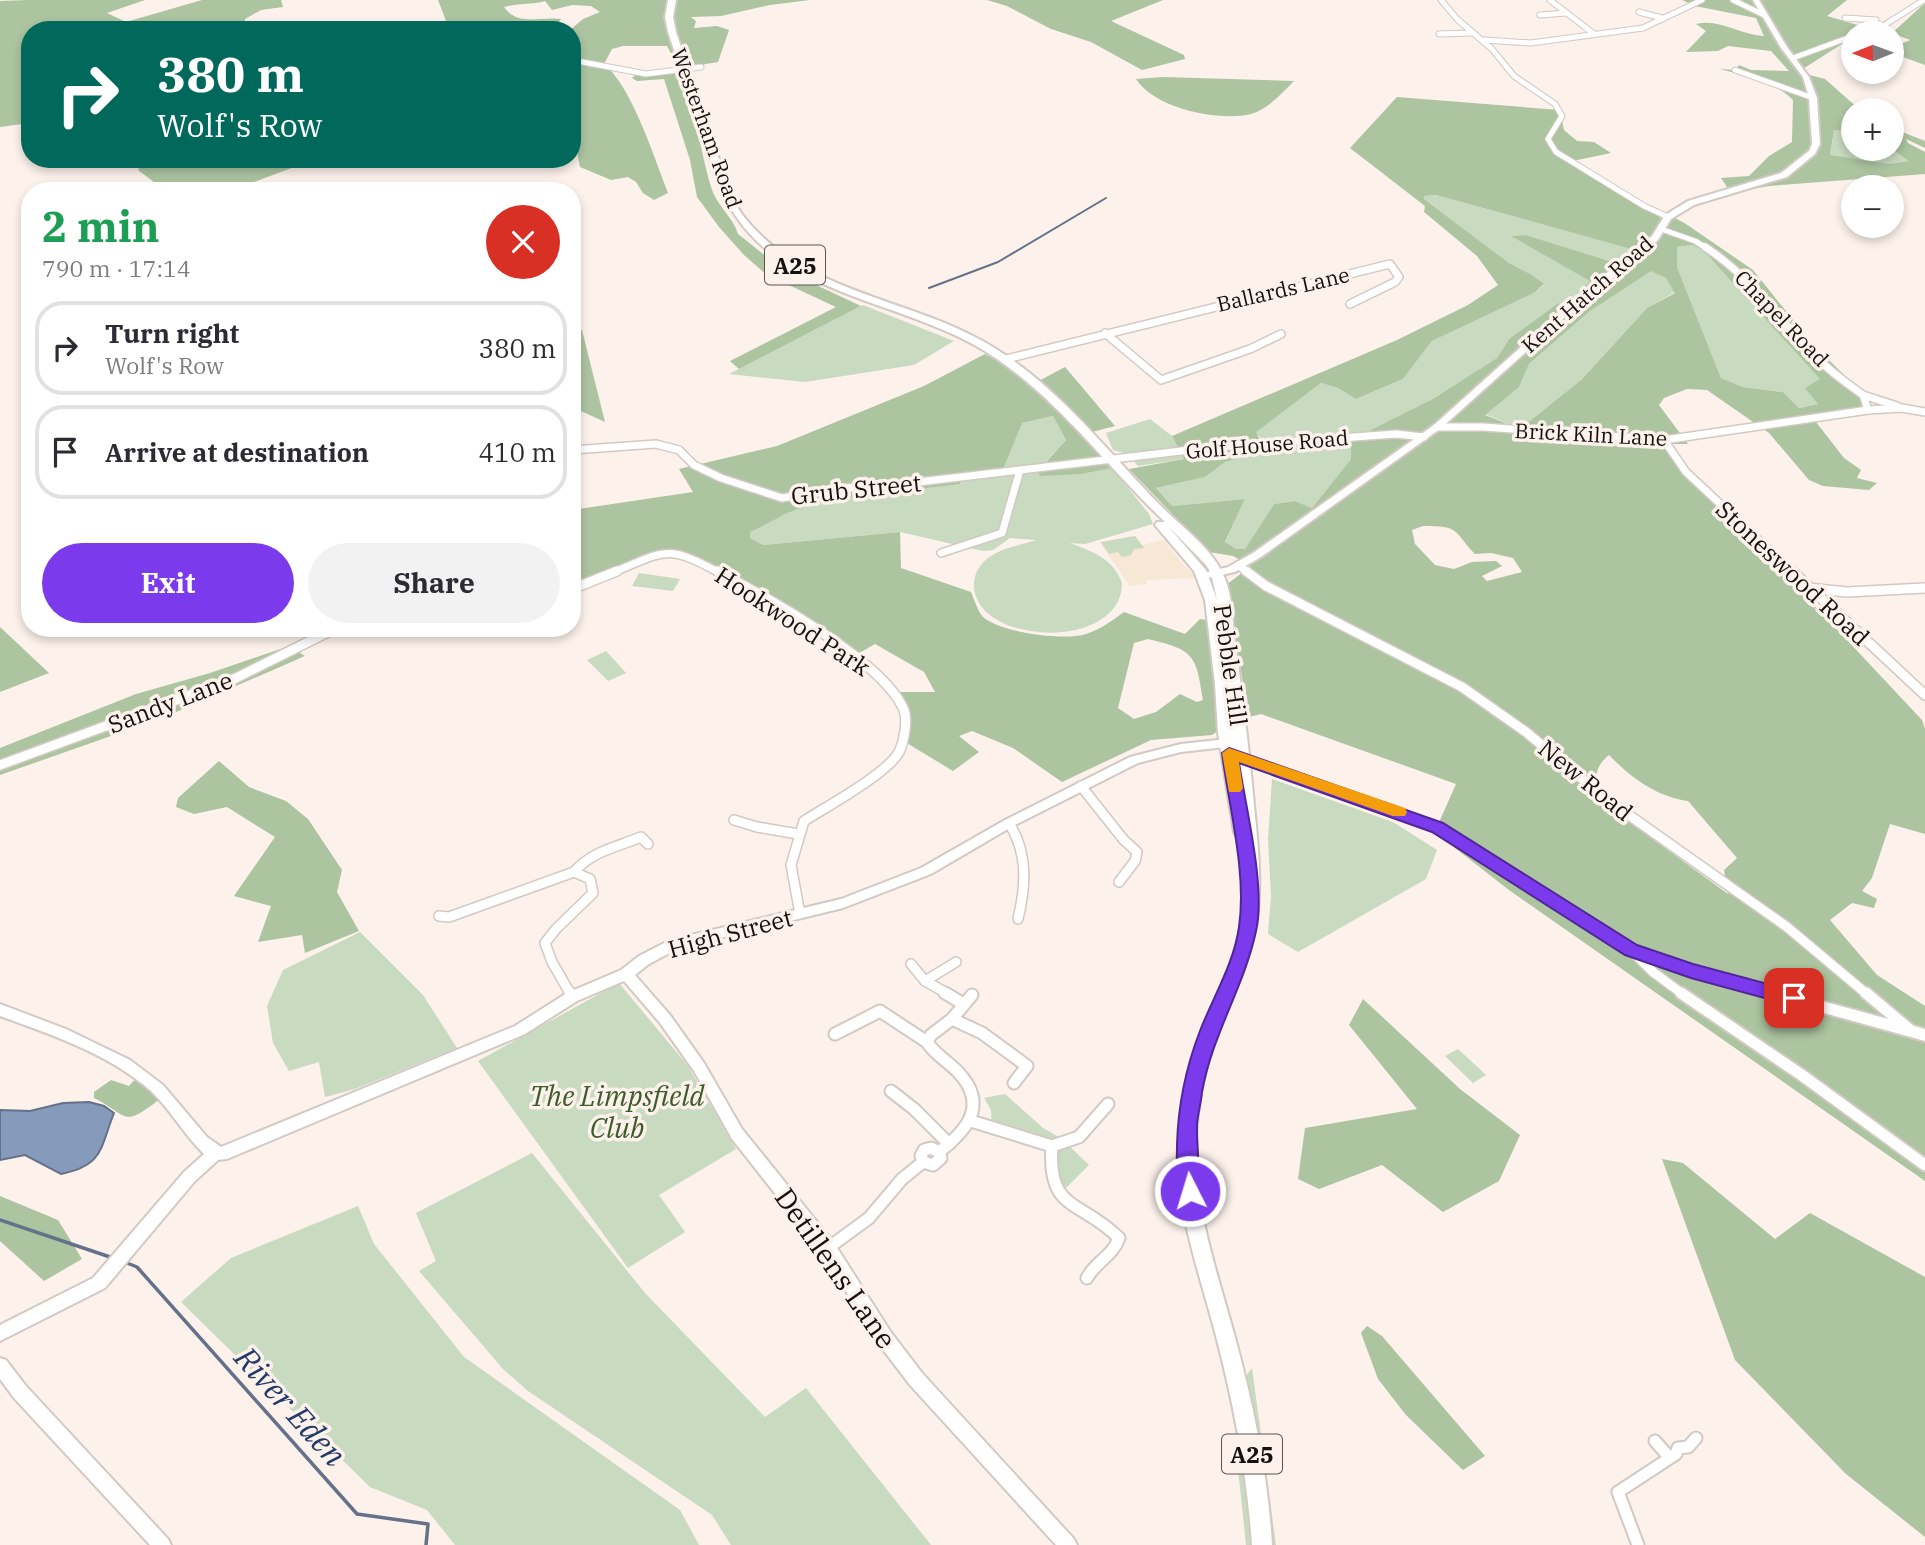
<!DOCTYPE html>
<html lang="en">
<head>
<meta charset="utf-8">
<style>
	:root { --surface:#fff; --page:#f2f2f3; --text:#2b2b33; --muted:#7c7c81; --line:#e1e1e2; --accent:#7c3aed }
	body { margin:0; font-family:"IBM Plex Serif",serif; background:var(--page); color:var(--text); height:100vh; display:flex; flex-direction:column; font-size:26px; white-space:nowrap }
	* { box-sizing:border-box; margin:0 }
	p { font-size:23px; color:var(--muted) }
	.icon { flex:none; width:38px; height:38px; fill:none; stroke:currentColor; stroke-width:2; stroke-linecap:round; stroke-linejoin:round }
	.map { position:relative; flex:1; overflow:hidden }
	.details { position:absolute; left:21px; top:182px; width:560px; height:455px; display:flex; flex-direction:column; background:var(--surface); border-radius:28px; box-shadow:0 4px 10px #0003 }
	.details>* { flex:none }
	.guide { position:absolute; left:21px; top:21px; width:560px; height:147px; border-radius:28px; box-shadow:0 4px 10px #0003; background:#00695c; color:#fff; overflow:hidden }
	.needle { width:46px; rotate:269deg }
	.fabs { position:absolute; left:1841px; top:21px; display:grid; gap:14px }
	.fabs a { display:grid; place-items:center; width:63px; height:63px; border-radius:50%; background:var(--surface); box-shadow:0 4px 10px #0003; font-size:35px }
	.pin { position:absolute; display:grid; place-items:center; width:60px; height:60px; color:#fff; margin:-30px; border-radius:14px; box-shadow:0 4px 10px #0006 }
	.me { position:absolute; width:77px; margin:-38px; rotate:355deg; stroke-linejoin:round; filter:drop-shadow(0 0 5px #0008) }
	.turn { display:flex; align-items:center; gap:24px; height:147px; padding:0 21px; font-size:32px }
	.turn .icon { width:91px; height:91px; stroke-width:2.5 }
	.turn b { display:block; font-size:49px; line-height:60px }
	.round { display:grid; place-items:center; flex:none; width:74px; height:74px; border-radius:37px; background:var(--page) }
	.overview { display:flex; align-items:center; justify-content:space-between; height:119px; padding:0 21px }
	h1 { font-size:42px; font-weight:800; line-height:52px; color:#1e9e55 }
	.primary-button { display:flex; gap:14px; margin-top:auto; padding:14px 21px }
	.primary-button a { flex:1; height:80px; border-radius:42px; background:var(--accent); color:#fff; font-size:28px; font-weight:800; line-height:80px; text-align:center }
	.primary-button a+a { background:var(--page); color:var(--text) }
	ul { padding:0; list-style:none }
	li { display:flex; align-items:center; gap:21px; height:94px; margin:0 14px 10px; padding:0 7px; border:4px solid var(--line); border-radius:28px }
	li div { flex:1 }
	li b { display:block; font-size:26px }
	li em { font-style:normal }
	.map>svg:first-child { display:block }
</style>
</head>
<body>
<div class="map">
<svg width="1925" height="1545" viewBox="0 0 1925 1545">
	<rect width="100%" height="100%" fill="#fcf1eb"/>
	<polygon fill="#f7e7d5" points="1135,536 1142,545 1164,540 1184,566 1198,578 1147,580 1147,584 1130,586 1100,543"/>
	<g fill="#c8dabf">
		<polygon points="1836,128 1853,131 1853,149 1892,149 1910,161 1888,164 1830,156 1834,130"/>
		<polygon points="1436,195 1636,250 1619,264 1526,235 1512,236 1591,281 1574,298 1557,304 1509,339 1497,358 1431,400 1351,459 1312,508 1295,501 1274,504 1245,549 1236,549 1225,543 1245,499 1172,506 1156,488 1205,477 1225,462 1265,451 1262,440 1255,432 1321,383 1338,388 1356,399 1403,379 1432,341 1534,293 1544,285 1532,275 1509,263 1424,199 1424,196"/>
		<polygon points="1692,245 1703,250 1821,379 1819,404 1799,408 1783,392 1743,387 1721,378 1677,267 1677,247"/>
		<polygon points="1651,270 1666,278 1675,292 1647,308 1581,380 1520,429 1485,414 1519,387 1529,364 1590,311"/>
		<polygon points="863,305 954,341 914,365 805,382 729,374"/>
		<path d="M1053,416L1066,440L1037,471L1112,468L1149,514L1153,524L1085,544L1070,543C1093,552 1113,558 1122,583C1122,651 978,646 974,587C973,574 981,562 991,556C1006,546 1023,545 1036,540L1010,538L993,550L983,551L900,532L763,545L749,538L750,532C770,524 786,511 806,507L805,503L959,484L960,474L1022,423Z"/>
		<polygon points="1150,419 1172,436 1184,459 1138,466 1127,454 1113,450 1106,433"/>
		<polygon points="1135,536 1144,548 1134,549 1131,555 1122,557 1118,552 1109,554 1101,542"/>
		<polygon points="639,573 680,579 673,591 632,586"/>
		<polygon points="606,651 626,673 608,681 587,660"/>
		<polygon points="1272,779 1393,822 1437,850 1426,879 1298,952 1268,934 1271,896 1268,839"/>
		<polygon points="360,932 423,995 457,1048 355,1089 325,1097 319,1062 289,1071 273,1043 267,1006 283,970"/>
		<polygon points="619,983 688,1066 736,1149 659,1195 685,1232 628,1268 478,1061"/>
		<polygon points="1458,1049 1486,1075 1473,1083 1445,1056"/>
		<polygon points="1005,1094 1043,1128 1062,1139 1054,1142 992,1126 991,1110 984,1098"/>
		<polygon points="1066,1143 1089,1165 1063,1191 1056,1174 1057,1147"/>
		<polygon points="532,1153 645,1293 765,1417 806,1388 931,1545 731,1545 712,1515 528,1391 503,1369 419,1271 436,1261 416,1213"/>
		<polygon points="358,1206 374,1244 464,1357 680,1510 699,1545 455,1545 427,1510 370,1487 181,1302 231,1258"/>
		<polygon points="1252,1368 1276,1545 1272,1545 1262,1456 1245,1377"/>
		<polygon points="1237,1459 1243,1459 1251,1545 1246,1545"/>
	</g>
	<g fill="#acc4a0" fill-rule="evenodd">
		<polygon points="29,0 145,0 107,13 126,22 202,0 281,0 283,7 261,10 245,19 243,30 30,30 30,123 0,127 0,1"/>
		<path d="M438,0H810L770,5L721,16L691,17L696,21L694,28L717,26L729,30L718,62L693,66L688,57L674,59L667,46H623L612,49L604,64C632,87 654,157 668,193L654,200L643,193L636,182L628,177L611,180L580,167L572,127V30H570L583,19L600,12L591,6L572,5L552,10L545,1C531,5 517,3 504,7C518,27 541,16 561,19L553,30H440L446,21Z"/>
		<polygon points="987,0 1163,0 1111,21 1184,55 1185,59 1142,70 1091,42 1051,29 1007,6"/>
		<path d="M1682,0H1847L1827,16L1868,28L1853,33V37L1798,72L1825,79L1860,110H1853V131L1834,130L1830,155L1888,164L1909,161L1892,149V128L1925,141V148L1906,139L1908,143L1925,152V174L1769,186L1731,193L1721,178L1749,176L1769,156L1792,142L1793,100C1775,81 1745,76 1720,69L1736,70L1739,65L1751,70L1789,71L1771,51L1728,46L1718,51L1686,52L1706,31L1696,24C1719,18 1740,35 1764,36L1756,18L1695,6Z"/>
		<polygon points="1925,3 1925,65 1892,53 1892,48 1910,40 1892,33"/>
		<path d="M676,72C696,107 700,150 711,187C716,205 733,217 738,234L782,269L861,306L739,369L730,361L836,307L767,275L744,255L719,227L697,197L690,160L664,79L637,81L632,78L636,74Z"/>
		<path d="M1163,77L1294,81C1281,94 1268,109 1251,114C1218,122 1154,108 1136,79Z"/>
		<path d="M1397,97L1560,110L1564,130L1577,141L1594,142L1611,153L1568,162L1661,218H1675L1686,224L1753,270L1810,341L1851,382L1846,387L1861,397L1873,414L1816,422L1844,458L1861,470L1857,478L1877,483L1869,490L1823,486L1809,480L1769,433L1707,390L1687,389L1664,398L1659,405L1688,444H1663L1922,720L1925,729V834L1890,824L1872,878L1862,891L1877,899L1874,908L1852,903L1830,920L1877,975L1925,1006V1181L1509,890L1455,848L1437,827L1456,784L1261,714L1249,717L1226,585L1251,566L1233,556L1209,552L1129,469L1184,459L1172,436L1397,340L1468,305L1498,285L1477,256L1424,212L1425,206L1350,148ZM1436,195L1635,250L1619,264L1526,235L1511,236L1590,281L1574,298L1557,304L1509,339L1497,358L1431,400L1351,440V459L1312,508L1295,501L1274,504L1245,549H1236L1225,542L1245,499L1172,506L1156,488L1205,477L1225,462L1265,451L1256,432L1321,383L1338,388L1356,399L1403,379L1432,341L1534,293L1544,284L1532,275L1509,263L1424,199V196ZM1692,245L1703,250L1820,379L1805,388L1818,404L1799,408L1783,392L1743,387L1721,378L1677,267V247ZM1651,271L1666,278L1675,293L1647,308L1581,380L1520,429L1485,415L1519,387L1529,364L1590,311ZM1423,526C1461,526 1452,530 1475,554L1491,553L1513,558L1522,572L1487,581L1482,576L1502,566L1496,561L1472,562L1454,569L1435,565L1415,544L1412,530ZM1609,755C1630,777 1657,797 1688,801L1737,858L1724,870L1728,894L1602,802C1597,780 1590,771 1609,755Z"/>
		<polygon points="144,159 316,159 232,190 163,189 138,170"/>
		<polygon points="572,330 582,330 605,422 572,407"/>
		<path d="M985,354L1035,383L1065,367L1115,426L1084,434L1112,468L1080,474L1041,476L1037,472L1066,440L1053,416L1022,423L1003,469L960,474V484L806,503V507C786,511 770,524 750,532V538L763,545L900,532L901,568L971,592C974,599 978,612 983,617C1002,633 1063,641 1086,634C1101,629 1112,621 1124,612L1185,634L1200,619L1206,620L1219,730L1212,735L1151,740L1062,782L1013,748L972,731L959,736L979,752L953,771L905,742L909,713L899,692H935L924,672L875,644L856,655L721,570L657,552L572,583V510L693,492L679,469L777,446L924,386ZM1148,639C1194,650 1196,654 1203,700L1197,702L1180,694L1156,712L1134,719L1118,708L1134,643Z"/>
		<polygon points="0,627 49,673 0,692"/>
		<polygon points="289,646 305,656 165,717 0,775 0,748 136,694 210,673"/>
		<polygon points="219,761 249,787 286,801 308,819 342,870 337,892 359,931 305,953 302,935 258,942 271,906 234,896 275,837 227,807 194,814 176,807 178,798"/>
		<polygon points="1363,999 1460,1089 1520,1135 1499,1181 1443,1212 1382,1165 1319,1189 1298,1179 1305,1128 1417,1109 1349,1025"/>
		<path d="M138,1076L160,1099C121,1129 130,1116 94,1098V1092L111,1080L129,1086Z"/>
		<polygon points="1662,1159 1683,1163 1775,1239 1810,1213 1925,1277 1925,1537 1846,1474 1735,1360"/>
		<polygon points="0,1196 58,1220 82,1259 44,1281 0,1241"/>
		<polygon points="1367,1326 1382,1336 1485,1456 1463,1470 1406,1415 1378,1379 1361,1333"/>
	</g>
	<path fill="#869abc" stroke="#647188" stroke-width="2" d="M89,1102L104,1106L114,1113C100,1148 104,1165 61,1174L25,1155L0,1160V1110L30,1111L63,1103Z"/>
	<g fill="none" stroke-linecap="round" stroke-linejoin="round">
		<polyline stroke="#647188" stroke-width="2" points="929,288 998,262 1106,198"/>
		<g stroke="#647188" stroke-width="3.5">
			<polyline points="0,1220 113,1258"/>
			<polyline points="127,1263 137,1267 357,1514 428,1524 426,1545"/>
		</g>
		<g stroke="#d3c9c3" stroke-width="7">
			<g id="street-far3">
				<polyline points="1441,0 1457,19 1492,49 1514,76 1555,104 1562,116 1548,139 1556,152 1644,206 1668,217"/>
				<polyline points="1550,0 1594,34"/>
				<polyline points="1733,0 1764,15"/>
				<polyline points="1639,12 1662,18"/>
				<polyline points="1540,15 1566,13"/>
				<polyline points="1845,18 1876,20"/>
				<polyline points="1865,33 1875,31 1924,0"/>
				<polyline points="1439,34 1473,33"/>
				<polyline points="1484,40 1531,43 1643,28 1702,0"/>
				<polyline points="1793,58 1853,36"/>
				<polyline points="572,60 646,74 701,67"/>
				<polyline points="1735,70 1813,98"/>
				<polyline points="1661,229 1695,241 1708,249"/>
			</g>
		</g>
		<g stroke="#d3c9c3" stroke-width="10">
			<g id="street-far2">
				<path d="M1705,247C1749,275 1777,317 1813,354C1828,370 1845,382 1863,395"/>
				<polyline points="1105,333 1161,380 1250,349 1281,334"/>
				<polyline points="1006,359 1390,264 1399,277 1395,282 1350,304"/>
				<polyline points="1868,410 1863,395 1897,406"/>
				<polyline points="1437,427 1483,427 1664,440 1868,410 1902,408 1925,412"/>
				<polyline points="1664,440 1686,472 1794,573"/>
				<polyline points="572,450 656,444 679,450 694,465 721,478 782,498 844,488 893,485 1215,447 1396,434 1424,437"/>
				<polyline points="941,553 1002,533 1020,470"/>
				<polyline points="1238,565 1248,573"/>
				<path d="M612,573C667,550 666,544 720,573"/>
			</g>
		</g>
		<g stroke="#d3c9c3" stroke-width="12">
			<g id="street-far1">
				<path d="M717,571C764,596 884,661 904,710C908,720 904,742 899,752C888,773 826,807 804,821L791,865L800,914"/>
				<polyline points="1246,571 1266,586 1462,687 1526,732 1609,801 1787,927 1868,995"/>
				<polyline points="1792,571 1925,695"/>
				<polyline points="1808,588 1847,592 1925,588"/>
				<polyline points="572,589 617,571"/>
				<polyline points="0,765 236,678 336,628"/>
				<polyline points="1081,786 1123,839 1137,852 1135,861 1119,882"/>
				<polyline points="734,820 757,827 798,834"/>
				<path d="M1009,823C1028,853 1026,885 1018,919"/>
				<path d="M574,872C592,851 617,847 641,837L648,844"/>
				<polyline points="439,916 449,917 574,872 590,879 593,893 556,929 545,943 552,962 571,995"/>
				<polyline points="1631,950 1653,972 1684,995"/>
				<polyline points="911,964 925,981"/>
				<polyline points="950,995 925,981 956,962"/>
			</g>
		</g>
		<g stroke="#d3c9c3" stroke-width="15">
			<g id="street">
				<polyline points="570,993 572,997"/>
				<polyline points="945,993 962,1003"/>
				<polyline points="1681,993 1803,1076 1925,1165"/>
				<polyline points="1866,993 1910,1030"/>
				<polyline points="952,1019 982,1033 1027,1066 1014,1083"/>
				<polyline points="835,1034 880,1011 927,1042"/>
				<polyline points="927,1042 931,1035 952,1019 972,995"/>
				<polyline points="891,1091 914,1109 949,1144"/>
				<path d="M971,1121L1052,1146C1047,1212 1080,1199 1119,1238C1113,1256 1095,1262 1087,1278"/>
				<polyline points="1052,1146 1079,1137 1108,1104"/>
				<path d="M923,1162L933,1165L941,1158L939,1152C966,1131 989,1106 959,1073C949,1062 935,1055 927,1042"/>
				<polyline points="828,1248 869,1218 902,1179 923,1162 921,1156 924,1150 931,1148 939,1152"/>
				<polyline points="1655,1441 1669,1457"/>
				<polyline points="1638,1545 1618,1492 1676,1454 1678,1448 1688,1447 1696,1438"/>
			</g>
		</g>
		<g stroke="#d3c9c3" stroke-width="4">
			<g id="secondary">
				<polygon points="1753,0 1759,0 1787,47 1809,77 1817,98 1820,144 1815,154 1787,177 1694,205 1671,219 1658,240 1575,308 1440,429 1261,557 1235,572 1203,579 1199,578 1198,576 1199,574 1228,567 1253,553 1434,425 1569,304 1652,236 1665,215 1688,201 1781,173 1809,151 1812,144 1809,98 1803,77 1781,48"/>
				<path d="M1227,739L1238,744L1240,747L1238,750L1234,751L1225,747L1181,752L1138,763L1013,826L931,874L843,908L679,948L649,964L635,975L670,1015L704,1063L742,1129L834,1243L890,1331L922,1373L1074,1539L1077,1545H1056L910,1385L878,1343L822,1253L732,1139L694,1071L660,1023L624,981L577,1001L525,1034L227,1159L218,1160L194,1182L105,1288L0,1341V1325L93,1278L184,1172L204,1154C184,1135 171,1110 151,1091C109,1054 52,1035 0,1016V1004L66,1029L130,1060L163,1085L207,1137L221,1147L515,1026L567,993L621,970L639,956L670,940L841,899L921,868L1005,820L1130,757L1181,744Z"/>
				<polygon points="1243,754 1441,824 1636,946 1693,966 1925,1029 1925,1041 1691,976 1626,954 1433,830 1239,761 1237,758"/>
				<polygon points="0,1358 6,1360 26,1386 168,1539 171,1545 150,1545 14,1398 0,1379"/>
			</g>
		</g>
		<g stroke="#d3c9c3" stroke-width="4">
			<path id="primary" d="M668,0H676L673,17L676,32C687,66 700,100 711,134C721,162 726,194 745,218C803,290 898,297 975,337C1051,376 1102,446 1161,506C1182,527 1209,546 1222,572C1233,593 1232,620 1235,643C1243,697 1249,751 1254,805C1258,846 1263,889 1255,931C1249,963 1233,993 1221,1024C1206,1060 1198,1099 1196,1138C1193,1208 1218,1274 1236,1341C1254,1408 1268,1475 1272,1545H1252C1247,1474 1234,1405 1216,1336C1200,1275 1177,1214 1178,1150C1180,1106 1189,1062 1206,1021C1216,995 1230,970 1237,942C1246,908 1245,872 1243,837L1236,836L1234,832L1218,733L1215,684L1205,600L1194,571L1155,525L1157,522H1165C1108,468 1062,404 997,359C904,294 763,302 717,180L668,32L665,17ZM1167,525L1206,565L1211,573L1217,600L1206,570Z"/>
		</g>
		<use href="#street-far3" stroke="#fff" stroke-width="5"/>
		<use href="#street-far2" stroke="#fff" stroke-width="7"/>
		<use href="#street-far1" stroke="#fff" stroke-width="9"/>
		<use href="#street" stroke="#fff" stroke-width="11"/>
		<use href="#secondary" fill="#fff" fill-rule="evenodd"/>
		<use href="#primary" fill="#fff" fill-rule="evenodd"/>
	</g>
	<path fill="#7c3aed" stroke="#51269a" stroke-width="2" d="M1229,748L1443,823L1637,945L1693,964L1794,991L1800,993L1803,998L1800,1003L1794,1006L1691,978L1625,955L1432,832L1239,763C1246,809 1266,888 1256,931C1244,987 1212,1035 1202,1092C1201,1103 1198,1113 1197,1124C1196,1141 1202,1186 1197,1197L1190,1200L1183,1197C1175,1181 1177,1162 1177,1145C1178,1107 1186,1067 1200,1031C1213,997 1234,964 1239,927C1247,873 1229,808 1222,753Z"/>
	<polygon fill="#f59e0b" points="1229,748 1405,808 1407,812 1405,816 1393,816 1239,762 1243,788 1240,792 1229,792 1222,753"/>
	<g text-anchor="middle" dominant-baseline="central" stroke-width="7" stroke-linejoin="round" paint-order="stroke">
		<g font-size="21" fill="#14100e" stroke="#fcf1eb">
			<text transform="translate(707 128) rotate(70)">Westerham Road</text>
			<text transform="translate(1283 289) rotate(-13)">Ballards Lane</text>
			<text transform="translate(1587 294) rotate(-41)">Kent Hatch Road</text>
			<text transform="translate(1782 318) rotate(46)">Chapel Road</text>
			<text transform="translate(1591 434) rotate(3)">Brick Kiln Lane</text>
			<text transform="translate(1267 444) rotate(-5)">Golf House Road</text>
		</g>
		<g fill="#fcf1eb" stroke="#5a5450" stroke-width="2">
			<rect x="765" y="245.5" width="60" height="39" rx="5"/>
			<rect x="1222" y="1434.5" width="60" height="39" rx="5"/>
		</g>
		<g font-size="23" font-weight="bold" fill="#14100e">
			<text x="795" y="265">A25</text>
			<text x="1252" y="1454">A25</text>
		</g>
		<g font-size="24" fill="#14100e" stroke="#fcf1eb">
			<text transform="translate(856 489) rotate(-6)">Grub Street</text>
			<text transform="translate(1793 573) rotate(43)">Stoneswood Road</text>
			<text transform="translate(793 621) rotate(33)">Hookwood Park</text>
			<text transform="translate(1231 665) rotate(82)">Pebble Hill</text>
			<text transform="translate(170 702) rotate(-21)">Sandy Lane</text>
			<text transform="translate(1586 780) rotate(39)">New Road</text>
			<text transform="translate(730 933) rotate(-15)">High Street</text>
		</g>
		<g font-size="28" font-style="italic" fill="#3c5c2a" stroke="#fcf1eb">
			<text x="617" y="1095">The Limpsfield<tspan x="617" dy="32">Club</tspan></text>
		</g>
		<g font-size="28" fill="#14100e" stroke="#fcf1eb">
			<text transform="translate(836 1268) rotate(55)">Detillens Lane</text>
		</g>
		<g font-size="32" font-style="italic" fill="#213a68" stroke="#fcf1eb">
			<text transform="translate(291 1406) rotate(48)">River Eden</text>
		</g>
	</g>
</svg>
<div class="fabs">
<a><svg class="needle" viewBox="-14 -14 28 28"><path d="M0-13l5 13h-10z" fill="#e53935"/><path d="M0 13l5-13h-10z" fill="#7c7c81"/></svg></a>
<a>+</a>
<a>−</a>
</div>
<div class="pin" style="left:1794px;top:998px;background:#d93025"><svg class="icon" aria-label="arrive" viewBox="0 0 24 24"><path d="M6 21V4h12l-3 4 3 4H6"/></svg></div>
<svg class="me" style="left:1190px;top:1191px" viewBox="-20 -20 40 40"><circle r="17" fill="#7c3aed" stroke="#fff" stroke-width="3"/><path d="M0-11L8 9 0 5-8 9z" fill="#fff"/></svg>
<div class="guide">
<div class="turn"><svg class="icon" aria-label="right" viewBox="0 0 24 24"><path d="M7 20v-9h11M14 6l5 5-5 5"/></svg><div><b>380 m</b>Wolf's Row</div></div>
</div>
<section class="details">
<div class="overview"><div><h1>2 min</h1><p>790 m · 17:14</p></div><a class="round" style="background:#d93025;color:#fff"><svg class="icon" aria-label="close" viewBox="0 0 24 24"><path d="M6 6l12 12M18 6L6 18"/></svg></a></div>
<ul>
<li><svg class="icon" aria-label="right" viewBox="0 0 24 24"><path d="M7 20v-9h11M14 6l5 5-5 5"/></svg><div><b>Turn right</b><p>Wolf's Row</p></div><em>380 m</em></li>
<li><svg class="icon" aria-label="arrive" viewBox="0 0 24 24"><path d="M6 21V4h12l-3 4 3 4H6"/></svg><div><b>Arrive at destination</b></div><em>410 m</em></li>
</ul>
<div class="primary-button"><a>Exit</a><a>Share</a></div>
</section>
</div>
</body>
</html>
